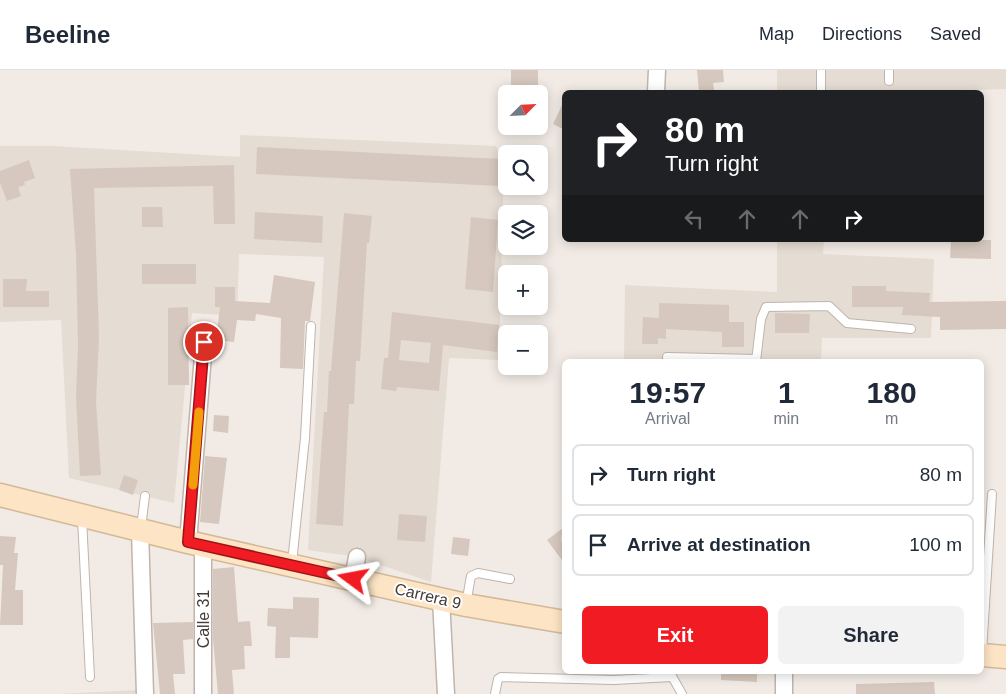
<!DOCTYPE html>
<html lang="en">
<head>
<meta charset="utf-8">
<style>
	:root { --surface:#fff; --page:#f2f2f3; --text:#1f2937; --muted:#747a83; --line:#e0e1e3; --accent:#f11c23 }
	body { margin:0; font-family:Helvetica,sans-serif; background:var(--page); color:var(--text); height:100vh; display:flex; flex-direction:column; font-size:19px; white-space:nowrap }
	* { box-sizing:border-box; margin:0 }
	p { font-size:16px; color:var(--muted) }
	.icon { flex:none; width:28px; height:28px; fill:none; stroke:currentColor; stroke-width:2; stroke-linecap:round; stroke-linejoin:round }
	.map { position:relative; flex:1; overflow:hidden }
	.details { position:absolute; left:562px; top:289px; width:422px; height:315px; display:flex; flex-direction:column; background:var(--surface); border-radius:8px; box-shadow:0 2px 12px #0003 }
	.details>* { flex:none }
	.banner { position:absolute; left:562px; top:20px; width:422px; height:152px; border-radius:8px; box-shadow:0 2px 12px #0003; background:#202124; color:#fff; overflow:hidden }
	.needle { width:32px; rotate:66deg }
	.tools { position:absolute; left:498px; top:15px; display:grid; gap:10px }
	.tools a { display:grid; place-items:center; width:50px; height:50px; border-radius:8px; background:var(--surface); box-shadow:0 2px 12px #0003; font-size:25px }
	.pin { position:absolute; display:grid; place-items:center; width:42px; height:42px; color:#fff; margin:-21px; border:2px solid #fff; border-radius:50%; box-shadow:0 1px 5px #0007 }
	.me { position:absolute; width:55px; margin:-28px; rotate:283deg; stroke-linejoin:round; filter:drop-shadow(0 0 4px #0008) }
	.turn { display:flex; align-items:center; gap:18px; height:105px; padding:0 20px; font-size:22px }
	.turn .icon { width:65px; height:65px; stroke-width:2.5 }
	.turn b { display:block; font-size:35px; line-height:42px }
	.lanes { display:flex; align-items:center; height:48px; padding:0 20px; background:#0003; justify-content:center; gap:25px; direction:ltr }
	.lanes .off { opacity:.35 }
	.eta { display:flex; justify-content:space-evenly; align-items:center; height:85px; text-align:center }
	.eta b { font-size:30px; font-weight:700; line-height:35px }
	.button { display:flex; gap:10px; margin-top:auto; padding:10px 20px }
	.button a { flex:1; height:58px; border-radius:8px; background:var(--accent); color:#fff; font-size:20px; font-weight:700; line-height:58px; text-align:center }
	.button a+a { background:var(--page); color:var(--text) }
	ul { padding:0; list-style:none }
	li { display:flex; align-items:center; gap:15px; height:62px; margin:0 10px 8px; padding:0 10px; border:2px solid var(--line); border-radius:8px }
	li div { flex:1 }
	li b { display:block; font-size:19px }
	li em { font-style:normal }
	header { display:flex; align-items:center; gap:30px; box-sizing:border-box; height:70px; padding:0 25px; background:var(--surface); border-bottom:1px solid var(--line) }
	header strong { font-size:24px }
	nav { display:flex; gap:28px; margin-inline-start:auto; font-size:18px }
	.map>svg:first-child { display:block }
</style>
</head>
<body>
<header>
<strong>Beeline</strong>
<nav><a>Map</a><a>Directions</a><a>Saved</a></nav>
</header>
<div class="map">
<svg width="1006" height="624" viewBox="0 0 1006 624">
	<rect width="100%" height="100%" fill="#f2ebe5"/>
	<g fill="#e5dcd3">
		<polygon points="777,0 1006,0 1006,19 903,22 777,22"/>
		<polygon points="240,65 496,76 504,93 499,290 449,288 431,512 357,487 308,480 324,187 239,184 237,246 192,243 174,433 69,408 61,250 0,252 0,76 53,76 240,87"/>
		<polygon points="777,170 824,170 823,184 934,189 931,268 822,268 821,291 624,291 625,215 777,222"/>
		<polygon points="138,620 138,624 57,624"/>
	</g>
	<g fill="#d6c8be" fill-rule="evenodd">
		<rect x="511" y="0" width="27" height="18"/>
		<polygon points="697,0 723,0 724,12 713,13 714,20 699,21"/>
		<polygon points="565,29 565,60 553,54"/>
		<polygon points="257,77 500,89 499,116 256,104"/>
		<polygon points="29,90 35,108 24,112 25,115 18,117 21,126 7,131 0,113 0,101"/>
		<polygon points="234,95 235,154 214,154 213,116 94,118 99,268 96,332 101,405 80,406 76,326 78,275 76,184 70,99"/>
		<polygon points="142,137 162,137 163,157 142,157"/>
		<polygon points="255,142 323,146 322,173 254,169"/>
		<polygon points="344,143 372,146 369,173 367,173 360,291 356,291 354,334 349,334 343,456 316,454 324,342 327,342 329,301 331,301"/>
		<polygon points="471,147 498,150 493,222 465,219"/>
		<polygon points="951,170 991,170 991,189 950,188"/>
		<rect x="142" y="194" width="54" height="20"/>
		<polygon points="274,205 315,212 310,251 305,251 303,299 280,298 281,248 256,244 255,251 237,250 234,272 216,270 220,237 215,237 215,217 235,217 235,231 270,233"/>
		<polygon points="3,209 27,209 26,221 49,221 49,237 3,237"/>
		<polygon points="852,216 886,216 886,221 930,223 929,232 1006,231 1006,259 940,260 940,247 902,245 903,237 852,237"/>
		<polygon points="659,233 729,235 729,252 744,252 744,277 722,277 722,262 666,259 666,269 658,268 658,274 642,274 643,247 659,248"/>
		<polygon points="188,237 189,315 168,315 168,238"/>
		<path d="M392,242L499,255L497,282L443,275L439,321L397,317L396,321L381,319L384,288H388ZM401,270L431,273L429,293L399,290Z"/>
		<polygon points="775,243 810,244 809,263 775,263"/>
		<polygon points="214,345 229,346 228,363 213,361"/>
		<polygon points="205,386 227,388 219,454 200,452"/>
		<polygon points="124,405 138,410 133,425 119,420"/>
		<polygon points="399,444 427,446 425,472 397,470"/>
		<polygon points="563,458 561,471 565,468 565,494 547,470"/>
		<polygon points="0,466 16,467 14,483 18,483 15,520 23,520 23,555 0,555 3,495 0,495"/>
		<polygon points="453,467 470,469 468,486 451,484"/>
		<polygon points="234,497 238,552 250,551 252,576 244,576 245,599 232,600 234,624 218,624 213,569 213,499"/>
		<polygon points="293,527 319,528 318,568 290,567 290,588 275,588 276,557 267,556 268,538 293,539"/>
		<polygon points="193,552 193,569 183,570 185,604 173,604 175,624 160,624 153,553"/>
		<polygon points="721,601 757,601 757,612 721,610"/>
		<polygon points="934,612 935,624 856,624 856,614"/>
	</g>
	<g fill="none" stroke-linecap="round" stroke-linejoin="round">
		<g stroke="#c0b4ab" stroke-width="10">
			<g id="lane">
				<polyline points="889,0 889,11"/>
				<polyline points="821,22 821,0"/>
				<polyline points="667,287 756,289"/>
				<polyline points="756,291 761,249 766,237 829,236 847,253 911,259"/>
				<polyline points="82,448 90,607"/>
				<polyline points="141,458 145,426"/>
				<polyline points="292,493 305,368 311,256"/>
				<polyline points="466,534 471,506 478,503 510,509"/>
				<polyline points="982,582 992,424"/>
				<polyline points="669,601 682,624"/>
				<polyline points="495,624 498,609 501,607 614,610 672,607"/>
			</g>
		</g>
		<g stroke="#c0b4ab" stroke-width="19">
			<g id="street">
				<polyline points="656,22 657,0"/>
				<polyline points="140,460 145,624"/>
				<polyline points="188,472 204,273"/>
				<polyline points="203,475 203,624"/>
				<polyline points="353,509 357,487"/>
				<polyline points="441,529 446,624"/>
				<polyline points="784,601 784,624"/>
			</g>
		</g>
		<g stroke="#d3b998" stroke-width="25">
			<g id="secondary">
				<polyline points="0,425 188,472 466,535 565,552"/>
				<polyline points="982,585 1006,587"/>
			</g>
		</g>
		<use href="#lane" stroke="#fff" stroke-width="8"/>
		<use href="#street" stroke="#fff" stroke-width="16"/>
		<use href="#secondary" stroke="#fce4c4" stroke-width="22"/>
	</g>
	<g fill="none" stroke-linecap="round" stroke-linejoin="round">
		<g stroke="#9d1217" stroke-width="12">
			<polyline id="route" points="204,272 188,472 353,509"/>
		</g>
		<use href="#route" stroke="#f11c23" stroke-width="9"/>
		<polyline stroke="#f59e0b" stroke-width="9" points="193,415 199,342"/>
	</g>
	<g text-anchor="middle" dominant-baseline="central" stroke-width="4" stroke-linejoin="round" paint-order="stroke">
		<g font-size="16" fill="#443b35" stroke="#fff">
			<text transform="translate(428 526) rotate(13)">Carrera 9</text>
			<text transform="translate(203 549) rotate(-90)">Calle 31</text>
		</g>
	</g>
</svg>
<div class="tools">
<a><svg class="needle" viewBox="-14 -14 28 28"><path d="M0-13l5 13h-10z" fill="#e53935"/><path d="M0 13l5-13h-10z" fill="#747a83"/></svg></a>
<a><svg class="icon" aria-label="search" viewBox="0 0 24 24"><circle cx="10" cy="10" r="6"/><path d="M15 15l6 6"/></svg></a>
<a><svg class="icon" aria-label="layers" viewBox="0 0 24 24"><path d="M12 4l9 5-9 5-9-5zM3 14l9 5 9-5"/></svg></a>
<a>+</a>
<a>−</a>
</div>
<div class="pin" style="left:204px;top:272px;background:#d93025"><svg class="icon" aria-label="arrive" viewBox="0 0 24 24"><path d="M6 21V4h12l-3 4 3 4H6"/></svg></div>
<svg class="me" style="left:353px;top:509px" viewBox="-20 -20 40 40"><path d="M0-17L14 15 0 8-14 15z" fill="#f11c23" stroke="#fff" stroke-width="4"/></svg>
<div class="banner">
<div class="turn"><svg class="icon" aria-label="right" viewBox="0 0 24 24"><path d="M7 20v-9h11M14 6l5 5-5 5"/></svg><div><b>80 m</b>Turn right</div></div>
<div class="lanes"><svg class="icon off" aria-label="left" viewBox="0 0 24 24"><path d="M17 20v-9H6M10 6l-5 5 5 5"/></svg><svg class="icon off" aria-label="ahead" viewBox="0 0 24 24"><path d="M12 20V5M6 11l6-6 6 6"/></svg><svg class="icon off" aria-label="ahead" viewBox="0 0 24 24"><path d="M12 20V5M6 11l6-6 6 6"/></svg><svg class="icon" aria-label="right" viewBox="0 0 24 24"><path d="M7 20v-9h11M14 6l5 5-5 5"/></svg></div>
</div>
<section class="details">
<div class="eta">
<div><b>19:57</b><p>Arrival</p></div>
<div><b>1</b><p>min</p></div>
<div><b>180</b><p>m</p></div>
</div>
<ul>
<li><svg class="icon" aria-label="right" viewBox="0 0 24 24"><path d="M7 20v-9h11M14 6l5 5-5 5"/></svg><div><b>Turn right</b></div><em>80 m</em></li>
<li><svg class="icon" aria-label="arrive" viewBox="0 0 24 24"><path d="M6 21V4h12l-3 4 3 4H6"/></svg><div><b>Arrive at destination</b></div><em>100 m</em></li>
</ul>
<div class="button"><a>Exit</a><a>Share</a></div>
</section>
</div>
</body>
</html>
